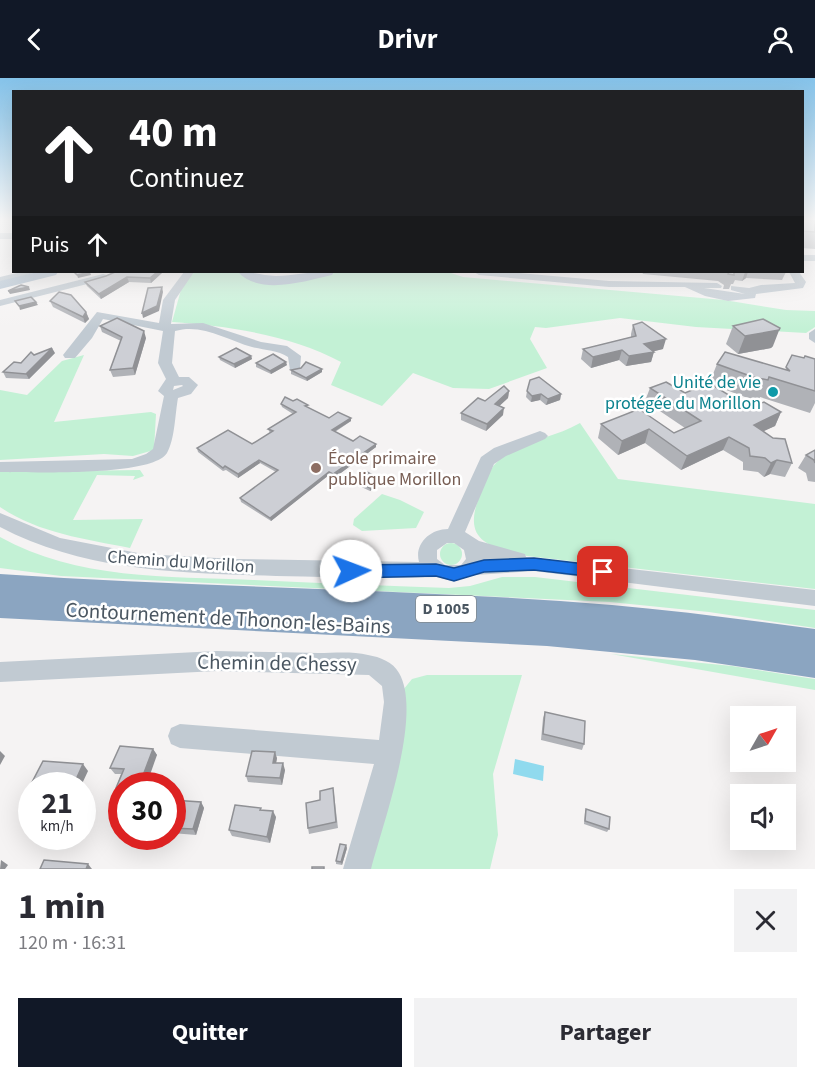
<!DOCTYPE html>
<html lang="fr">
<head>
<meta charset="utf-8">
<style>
	:root { --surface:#fff; --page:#f2f2f3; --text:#2b2b33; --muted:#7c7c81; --accent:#111827 }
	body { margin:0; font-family:"Source Sans 3",sans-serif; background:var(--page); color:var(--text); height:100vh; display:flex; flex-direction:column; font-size:22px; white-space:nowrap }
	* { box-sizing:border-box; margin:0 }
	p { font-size:20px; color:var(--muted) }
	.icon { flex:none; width:33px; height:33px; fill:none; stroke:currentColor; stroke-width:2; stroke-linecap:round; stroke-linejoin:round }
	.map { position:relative; height:791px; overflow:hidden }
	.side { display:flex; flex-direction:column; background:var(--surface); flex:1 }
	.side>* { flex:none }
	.guide { position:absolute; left:12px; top:12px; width:792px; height:183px; border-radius:0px; box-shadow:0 6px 24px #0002; background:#202124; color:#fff; overflow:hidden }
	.needle { width:39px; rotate:51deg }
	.tools { position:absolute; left:730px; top:628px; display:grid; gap:12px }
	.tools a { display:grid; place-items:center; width:66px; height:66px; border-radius:0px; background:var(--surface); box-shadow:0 6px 24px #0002; font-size:30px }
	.speed { position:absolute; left:18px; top:694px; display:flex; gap:12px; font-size:30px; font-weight:700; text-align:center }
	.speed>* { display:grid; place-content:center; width:78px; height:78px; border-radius:50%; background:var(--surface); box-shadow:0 6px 24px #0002; line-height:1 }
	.speed small { font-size:15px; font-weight:400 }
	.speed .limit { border:9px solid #d22; background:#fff; color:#111 }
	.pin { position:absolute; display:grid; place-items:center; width:51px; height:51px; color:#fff; margin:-26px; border-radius:12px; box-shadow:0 3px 9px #0006 }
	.me { position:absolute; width:66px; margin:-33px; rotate:88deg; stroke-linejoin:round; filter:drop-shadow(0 0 4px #0008) }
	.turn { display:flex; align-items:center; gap:21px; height:126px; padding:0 18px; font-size:27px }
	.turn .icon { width:78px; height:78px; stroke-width:2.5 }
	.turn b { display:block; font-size:42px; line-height:51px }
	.then { display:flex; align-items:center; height:57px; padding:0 18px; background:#0003; gap:12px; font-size:22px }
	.round { display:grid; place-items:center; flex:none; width:63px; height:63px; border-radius:0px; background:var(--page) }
	.overview { display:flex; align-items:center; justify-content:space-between; height:102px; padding:0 18px }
	h1 { font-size:36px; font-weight:700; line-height:45px }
	.button { display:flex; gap:12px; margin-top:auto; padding:12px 18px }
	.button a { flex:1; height:69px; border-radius:0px; background:var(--accent); color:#fff; font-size:24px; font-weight:700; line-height:69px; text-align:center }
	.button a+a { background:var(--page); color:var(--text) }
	header { display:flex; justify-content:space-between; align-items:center; height:78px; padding:0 18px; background:var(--accent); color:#fff; font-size:27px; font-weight:700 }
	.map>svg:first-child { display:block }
</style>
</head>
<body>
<header><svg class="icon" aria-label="back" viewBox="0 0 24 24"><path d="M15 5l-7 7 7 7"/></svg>Drivr<svg class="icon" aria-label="person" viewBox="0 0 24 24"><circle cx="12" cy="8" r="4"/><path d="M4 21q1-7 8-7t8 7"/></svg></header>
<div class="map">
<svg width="815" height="791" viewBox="0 0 815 791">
	<rect width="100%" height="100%" fill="#f5f3f3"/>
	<g fill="#c3f1d5">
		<path d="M192,194H239L241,196L307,201L338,194H448L463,199L724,222L786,232L815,233V249L806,255L696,249L620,240L546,250L535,249L530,261L547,290L489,311L453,310L413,295L382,328L331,307L341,284C291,257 228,248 172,244L182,208Z"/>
		<polygon points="84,277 54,344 151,334 156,336 154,372 133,378 104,376 0,382 0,312 27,317 62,283"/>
		<path d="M580,345L618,401L815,426V511L527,478C489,469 461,463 480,417C485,407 488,392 497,384C518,363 555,360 580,345Z"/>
		<path d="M140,392L144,398L133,402L135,398L97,397L73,442L143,441L130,470C85,461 38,455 0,429V394Z"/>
		<polygon points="382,416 400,422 424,434 416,450 362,453 353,447 354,441"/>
		<path d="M0,459C77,502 167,498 253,502C318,505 384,508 449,510L470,508L502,499H535L815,532V550L709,534L610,524L61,498L0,490Z"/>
		<circle cx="451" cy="476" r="11"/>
		<polygon points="611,576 732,588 808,600 815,601 815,612"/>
		<polygon points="427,597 522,597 493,696 498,757 490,791 364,791 403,612 412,601"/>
	</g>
	<polygon fill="#90daee" points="515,681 544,688 543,703 513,696"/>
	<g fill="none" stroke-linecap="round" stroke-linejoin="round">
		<g fill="#c1cad2" fill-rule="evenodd">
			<rect x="0" y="155" width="14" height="6"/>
			<rect x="802" y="177" width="13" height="6"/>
			<polygon points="21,194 37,194 0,205 0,199"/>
			<path d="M184,194H194L175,222L171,246L203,245L261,264L287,268L301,278L300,292H290L288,279C277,272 264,272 252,269C227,262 202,245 175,253L172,285L179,299H189L198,307L191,316L178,320C175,336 175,361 167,375C152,399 30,394 0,394V384L132,381L146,376L153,371L164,318L158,313L166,301L158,285L163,253L103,241L92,260L75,280H65L63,277L97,234L159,245L163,222ZM182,307L183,308L173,312L174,308Z"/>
			<polygon points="474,194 508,194 609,203 717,205 722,208 721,210 704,210 745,216 731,212 731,208 749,210 761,207 795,205 789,194 799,194 806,204 803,210 756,216 755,220 728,223 705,218 685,209 609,209 479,197"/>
			<polygon points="103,196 107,197 107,201 0,228 0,222"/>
			<polygon points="815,251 815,265 809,261 809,255"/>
			<path d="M540,353L545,355L548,358L545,361L506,378L494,386L465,454L479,463L525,476L526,479L815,512V528L534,493L475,497L453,503L436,499C383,501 330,499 276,498C182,495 86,494 0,449V435L60,460L143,476L235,481L419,484C414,466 430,451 448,451L481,379L494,370ZM447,465H454L464,472L466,481L461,487H445L437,481V472Z"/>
			<path d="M217,573C251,574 284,574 318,575C334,575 352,573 368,577C380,579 393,584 399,595C423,636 383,745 371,791H343L374,686L180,670L171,666L168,658L171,650L180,646L379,662L384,624L382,608L369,597L217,593L0,604V584Z"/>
		</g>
		<g fill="#b3c2d1" fill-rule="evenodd">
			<polygon points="37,194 58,194 56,197 0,211 0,203"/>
			<path d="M238,194C251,193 263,198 276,198C296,198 314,192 334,194L332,197C305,203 260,218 238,194Z"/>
		</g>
		<path fill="#8ba5c1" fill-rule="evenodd" d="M0,496C204,510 409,510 612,527C680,533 748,542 815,551V600L695,582L547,568L0,540Z"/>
	</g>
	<g fill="#b0b2b7">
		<polygon points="802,142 815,143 815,171 802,170"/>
		<polygon points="115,194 163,194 151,205 129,204 101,221 87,208 85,204 106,198"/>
		<polygon points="642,194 786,194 782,202 746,200 742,203 735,202 733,206 731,206 729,211 723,211 724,207 718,203 643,196"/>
		<polygon points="50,223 86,234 89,241 85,245 53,229"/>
		<polygon points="633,247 663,271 654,273 651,284 626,288 619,282 591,290 581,281 583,271 631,259 631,256"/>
		<polygon points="100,248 146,260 135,297 113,299 110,292 121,263 102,254"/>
		<polygon points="733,248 773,268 771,270 738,276 726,266"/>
		<polygon points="55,275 29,301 6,300 3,294 34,277"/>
		<polygon points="792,277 804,280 815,281 815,325 810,335 760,319 759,322 745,319 710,306 750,330 781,334 775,348 763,353 792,385 785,399 770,396 764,399 758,394 743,392 743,384 723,372 681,392 645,365 618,377 598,360 601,346 639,331 674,355 685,350 645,323 650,310 685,315 709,306 717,286 785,292"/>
		<polygon points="251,278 252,281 235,290 220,282 219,279"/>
		<polygon points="256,285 287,287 271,296 256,289"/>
		<polygon points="322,291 322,294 307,303 291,296 291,292"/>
		<polygon points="509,313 508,320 499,328 503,337 486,353 461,342 461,335 485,323"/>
		<polygon points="527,313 561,316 560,322 546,327 540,322 531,324 526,319"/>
		<polygon points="281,326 309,330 329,340 351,343 335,354 353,363 376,369 334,400 329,397 271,443 241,424 240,420 276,394 260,385 238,400 226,392 223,393 198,374 197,370 252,366 270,355 268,351 293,336 282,329"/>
		<polygon points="815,372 815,404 808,403 806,395 798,390 806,377"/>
		<polygon points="357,403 380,404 370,413 357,407"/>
		<polygon points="545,634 584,666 582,672 541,662 543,640"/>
		<polygon points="153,671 157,677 122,708 122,716 121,716 116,710 121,696 115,696 110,690"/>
		<polygon points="277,680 276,685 285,692 282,707 248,704 246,698"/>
		<polygon points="334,716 338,750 309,756 308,750 320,722"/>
		<polygon points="172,722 201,724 204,730 196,757 172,755"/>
		<polygon points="261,730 261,732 276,739 270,765 232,758 229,752"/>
		<polygon points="586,731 609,751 607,754 584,746 585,734"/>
		<polygon points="347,770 342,787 336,786 336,783"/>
	</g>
	<g fill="#909195">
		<polygon points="90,194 91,197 78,200 77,197"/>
		<polygon points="157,194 163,194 151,205 150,200"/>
		<polygon points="745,194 748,194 746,200 742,203"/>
		<polygon points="127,199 129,204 101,221 99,216"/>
		<polygon points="29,209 30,212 10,216 8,213"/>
		<polygon points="162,209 163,214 159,233 143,240 142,235"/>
		<polygon points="36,224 38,227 20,232 19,228"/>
		<polygon points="86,234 89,241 85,245 83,239"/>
		<polygon points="780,250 773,268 771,270 738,276 745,258"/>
		<polygon points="144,253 146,260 135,297 133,290"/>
		<polygon points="666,261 663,271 651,274 654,274 651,284 626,288 629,278 644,266"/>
		<polygon points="52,270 55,275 29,301 26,296"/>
		<polygon points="622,272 619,282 591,290 593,279"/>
		<polygon points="251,278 252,281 235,290 234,286"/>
		<polygon points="286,284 287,287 271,296 270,293"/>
		<polygon points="322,291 322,294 307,303 306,300"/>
		<polygon points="509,313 508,320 494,333 495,326"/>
		<polygon points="541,316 540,322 531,324 532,318"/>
		<polygon points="561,316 560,322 546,327 548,321"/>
		<polygon points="504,330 503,337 486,353 487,346"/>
		<polygon points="781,334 775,348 747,361 754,347"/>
		<polygon points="351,340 351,343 332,355 332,352"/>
		<polygon points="649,351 645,365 618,377 622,363"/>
		<polygon points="729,359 723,372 681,392 687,378"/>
		<polygon points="376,366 376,369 334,400 333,396"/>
		<polygon points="259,382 260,385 238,400 238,396"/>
		<polygon points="777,382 770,396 764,399 771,385"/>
		<polygon points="329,394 329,397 271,443 270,440"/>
		<polygon points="380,401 380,404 370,413 370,410"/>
		<polygon points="153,671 157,677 146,708 139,708"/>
		<polygon points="0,673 5,678 0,687"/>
		<polygon points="275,674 277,680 275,691 273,685"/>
		<polygon points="283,685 285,692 282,707 280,700"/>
		<polygon points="83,686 88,693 81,708 73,708"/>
		<polygon points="201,724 204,730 196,757 193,751"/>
		<polygon points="273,733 276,739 270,765 267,759"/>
		<polygon points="346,767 347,770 342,787 341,784"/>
		<polygon points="1,782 8,787 5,791 0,791"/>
		<polygon points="88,786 92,791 86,791"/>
	</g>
	<g fill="#cdcfd5" stroke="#909195" stroke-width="1.5">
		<polygon points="802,142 815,143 815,154 802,153"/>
		<polygon points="74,194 90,194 77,197"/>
		<polygon points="115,194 157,194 150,200 127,199 99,216 85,204 106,198"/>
		<polygon points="729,194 734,194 734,197 728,196"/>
		<polygon points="21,207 29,209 8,213"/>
		<polygon points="162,209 157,228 142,235 148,210"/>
		<polygon points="59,214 71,217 86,234 83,239 50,223"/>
		<polygon points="31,219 36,224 19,228 15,223"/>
		<polygon points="117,240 144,253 133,290 110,292 122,259 100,248"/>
		<polygon points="763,241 780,250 779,252 745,258 733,248"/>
		<polygon points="642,244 666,261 644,266 654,274 629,278 622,272 593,279 583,271 636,258 633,247"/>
		<polygon points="52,270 26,296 3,294 14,284 21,285 31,274 34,277"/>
		<polygon points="236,270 251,278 234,286 219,279"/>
		<polygon points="725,274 790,293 786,289 792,277 804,280 805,278 815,281 815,313 769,299 768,302 753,299 717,286"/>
		<polygon points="273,276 286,284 270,293 256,285"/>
		<polygon points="306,284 322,291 306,300 291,292 301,290"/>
		<polygon points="539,299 561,316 548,321 541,316 532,318 527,313 530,302"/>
		<polygon points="666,304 685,315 709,305 750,330 764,324 781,334 754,347 773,360 785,361 792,385 777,382 771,385 765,380 750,378 749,370 729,359 687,378 649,351 622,363 601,346 639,331 674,355 701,343 650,310"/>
		<polygon points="504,308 509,313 495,326 504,330 487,346 461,335 478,320 485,323"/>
		<polygon points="285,319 293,323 297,321 308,327 305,328 329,340 338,334 351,340 332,352 353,363 360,358 376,366 333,396 329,394 270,440 240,420 278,392 259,382 238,396 225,388 223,390 197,370 228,352 252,366 273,353 268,351 296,334 281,326"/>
		<polygon points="815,372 815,385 814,382 806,377"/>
		<polygon points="367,394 380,401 370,410 357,403"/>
		<polygon points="545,634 585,643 584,666 543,656"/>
		<polygon points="120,668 153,671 139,708 122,708 122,710 116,710 124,691 110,690"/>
		<polygon points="252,673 275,674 273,685 283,685 280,700 246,698"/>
		<polygon points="43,683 83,686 73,708 32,708 32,710 29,710"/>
		<polygon points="333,710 336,744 308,750 306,725 320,722 320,713"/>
		<polygon points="172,722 201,724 193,751 172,750"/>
		<polygon points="235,727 261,730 260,732 273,733 267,759 229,752"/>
		<polygon points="586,731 610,739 609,751 585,743"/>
		<polygon points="340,766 346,767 341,784 336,783"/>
		<polygon points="44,782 88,786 86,791 40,791"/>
		<rect x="312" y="789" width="12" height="2"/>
	</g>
	<linearGradient id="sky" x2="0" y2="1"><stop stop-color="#85c3ea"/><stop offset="0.56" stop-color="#fafafa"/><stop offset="1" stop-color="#fafafa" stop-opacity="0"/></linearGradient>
	<rect width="815" height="252" fill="url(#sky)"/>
	<polygon fill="#1a73e8" stroke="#114b97" stroke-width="1.5" points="534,480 603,488 611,494 603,500 534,492 484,494 454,503 436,498 351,500 343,493 351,487 436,486 454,490 484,482"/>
	<circle fill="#0f9aa8" stroke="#fff" stroke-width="2" cx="773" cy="314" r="6"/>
	<circle fill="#8d6e63" stroke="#fff" stroke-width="2" cx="316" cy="390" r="6"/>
	<g text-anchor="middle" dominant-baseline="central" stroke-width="5" stroke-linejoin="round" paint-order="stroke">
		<rect fill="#fff" stroke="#808990" stroke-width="1.5" x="416" y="518" width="60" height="26" rx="4.5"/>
		<g font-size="16" font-weight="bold" fill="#4a5661">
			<text x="446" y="531">D 1005</text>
		</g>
		<g font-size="18" fill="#0d838f" stroke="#fff" text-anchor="end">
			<text x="761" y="304">Unité de vie<tspan x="761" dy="21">protégée du Morillon</tspan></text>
		</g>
		<g font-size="18" fill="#785e54" stroke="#fff" text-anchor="start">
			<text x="328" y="380">École primaire<tspan x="328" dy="21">publique Morillon</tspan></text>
		</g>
		<g font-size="18" fill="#4a5661" stroke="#fff">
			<text transform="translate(181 484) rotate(4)">Chemin du Morillon</text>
		</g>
		<g font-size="21" fill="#4a5661" stroke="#fff">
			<text transform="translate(228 540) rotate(3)">Contournement de Thonon-les-Bains</text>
			<text transform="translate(277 585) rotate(1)">Chemin de Chessy</text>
		</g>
	</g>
</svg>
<div class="tools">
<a><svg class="needle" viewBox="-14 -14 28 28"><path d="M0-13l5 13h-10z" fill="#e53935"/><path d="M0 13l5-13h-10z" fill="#7c7c81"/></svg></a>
<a><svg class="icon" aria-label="sound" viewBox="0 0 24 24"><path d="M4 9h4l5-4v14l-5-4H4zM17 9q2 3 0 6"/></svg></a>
</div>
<div class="speed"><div>21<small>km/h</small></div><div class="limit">30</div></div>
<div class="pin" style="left:603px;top:494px;background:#d93025"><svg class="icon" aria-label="arrive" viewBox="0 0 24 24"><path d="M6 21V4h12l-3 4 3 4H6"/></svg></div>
<svg class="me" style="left:351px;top:493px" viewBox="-20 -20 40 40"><circle r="19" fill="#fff"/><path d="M0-13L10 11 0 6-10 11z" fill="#1a73e8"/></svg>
<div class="guide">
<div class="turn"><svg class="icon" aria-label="ahead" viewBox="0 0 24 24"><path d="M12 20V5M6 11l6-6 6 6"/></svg><div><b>40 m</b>Continuez</div></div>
<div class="then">Puis<svg class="icon" aria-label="ahead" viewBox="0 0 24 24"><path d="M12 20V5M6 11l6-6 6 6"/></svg></div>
</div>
</div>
<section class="side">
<div class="overview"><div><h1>1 min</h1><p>120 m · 16:31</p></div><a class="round"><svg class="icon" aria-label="close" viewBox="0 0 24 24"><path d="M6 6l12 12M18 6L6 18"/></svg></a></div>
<div class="button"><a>Quitter</a><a>Partager</a></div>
</section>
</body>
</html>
